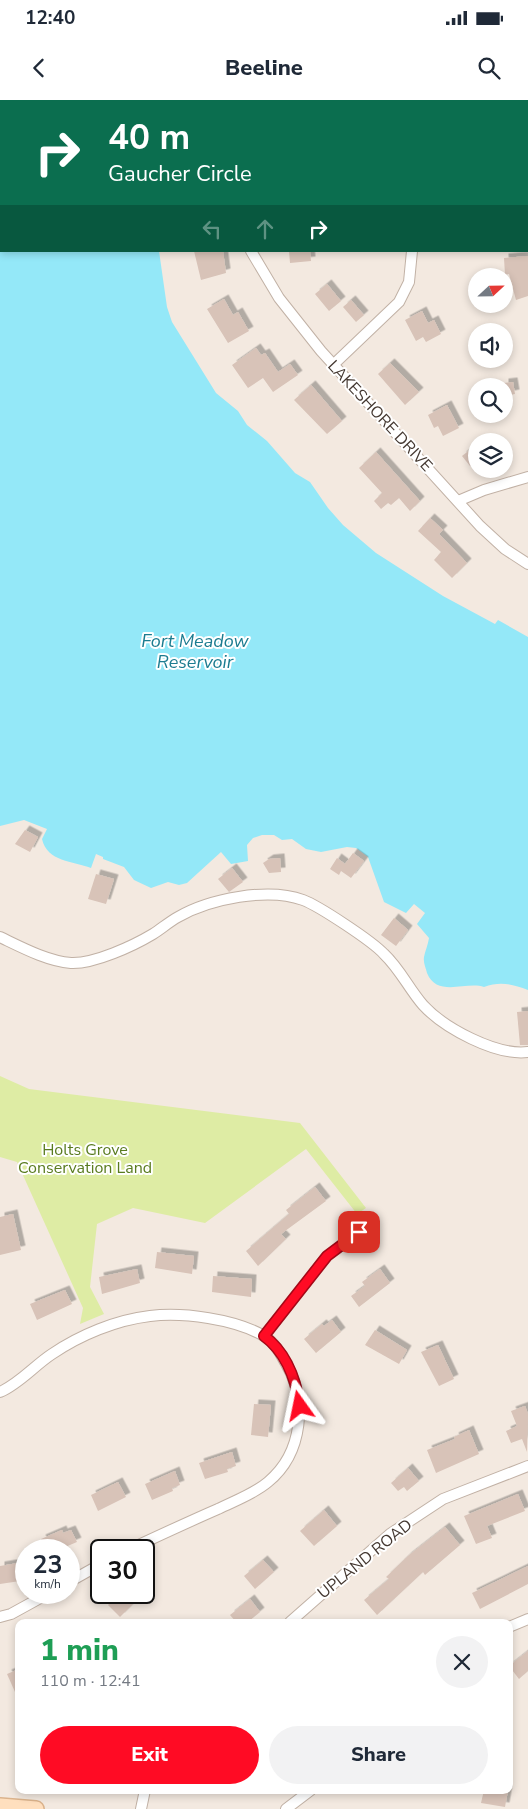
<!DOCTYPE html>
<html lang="en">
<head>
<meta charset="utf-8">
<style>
	:root { --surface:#fff; --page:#f2f2f3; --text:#1f2937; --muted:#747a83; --accent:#ff0b24 }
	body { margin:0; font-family:"Nunito Sans",sans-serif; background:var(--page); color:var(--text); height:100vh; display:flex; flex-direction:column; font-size:19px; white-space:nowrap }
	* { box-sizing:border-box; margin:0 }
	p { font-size:16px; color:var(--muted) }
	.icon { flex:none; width:28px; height:28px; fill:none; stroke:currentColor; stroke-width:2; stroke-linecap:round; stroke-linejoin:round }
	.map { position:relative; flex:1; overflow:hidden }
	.drawer { position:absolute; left:15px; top:1519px; width:498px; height:175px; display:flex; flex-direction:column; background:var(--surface); border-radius:10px; box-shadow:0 2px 8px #0003 }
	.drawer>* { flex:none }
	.guide { position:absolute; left:0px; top:0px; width:529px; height:152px; box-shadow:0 2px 8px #0003; background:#0b6e4f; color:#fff; overflow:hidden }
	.needle { width:32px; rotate:68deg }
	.tools { position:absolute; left:468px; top:168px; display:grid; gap:10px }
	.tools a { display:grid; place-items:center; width:45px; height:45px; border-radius:50%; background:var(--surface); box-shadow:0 2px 8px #0003; font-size:25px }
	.speed { position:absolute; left:15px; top:1439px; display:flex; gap:10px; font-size:25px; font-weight:700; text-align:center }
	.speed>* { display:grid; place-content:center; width:65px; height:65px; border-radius:50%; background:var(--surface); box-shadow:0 2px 8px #0003; line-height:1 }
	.speed small { font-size:12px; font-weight:400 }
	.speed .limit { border:2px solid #111; border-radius:8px; background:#fff; color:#111 }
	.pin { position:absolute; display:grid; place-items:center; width:42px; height:42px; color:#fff; margin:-21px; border-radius:10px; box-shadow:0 2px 8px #0006 }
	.me { position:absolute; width:55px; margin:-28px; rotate:348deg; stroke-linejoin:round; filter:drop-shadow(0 0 4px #0008) }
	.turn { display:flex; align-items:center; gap:18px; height:105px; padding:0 25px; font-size:22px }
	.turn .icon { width:65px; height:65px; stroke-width:2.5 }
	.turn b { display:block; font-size:35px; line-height:42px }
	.lanes { display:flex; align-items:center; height:48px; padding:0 25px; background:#0003; justify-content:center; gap:25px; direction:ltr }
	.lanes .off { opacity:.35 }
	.round { display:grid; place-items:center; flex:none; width:52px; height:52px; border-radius:26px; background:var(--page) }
	.head { display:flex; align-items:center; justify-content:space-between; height:85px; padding:0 25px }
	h1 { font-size:30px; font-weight:800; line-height:38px; color:#1e9e55 }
	.cta { display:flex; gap:10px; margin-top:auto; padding:10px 25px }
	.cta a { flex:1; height:58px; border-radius:30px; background:var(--accent); color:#fff; font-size:20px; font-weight:800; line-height:58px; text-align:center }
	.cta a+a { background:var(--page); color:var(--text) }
	.status { display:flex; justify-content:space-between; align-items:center; height:35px; padding:0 25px; background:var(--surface); direction:ltr }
	.status svg { height:14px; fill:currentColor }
	header { display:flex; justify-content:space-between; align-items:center; height:65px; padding:0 25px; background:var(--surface); font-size:22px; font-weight:800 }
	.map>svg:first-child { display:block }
</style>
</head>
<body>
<div class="status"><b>12:40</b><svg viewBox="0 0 49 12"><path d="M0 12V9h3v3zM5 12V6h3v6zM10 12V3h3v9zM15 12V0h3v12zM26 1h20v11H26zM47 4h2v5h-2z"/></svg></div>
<header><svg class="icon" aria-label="back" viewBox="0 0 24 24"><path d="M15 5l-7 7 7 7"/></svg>Beeline<svg class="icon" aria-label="search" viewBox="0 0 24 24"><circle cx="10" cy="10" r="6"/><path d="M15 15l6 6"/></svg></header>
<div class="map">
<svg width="528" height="1709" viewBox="0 0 528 1709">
	<defs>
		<filter id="shadow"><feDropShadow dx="4.5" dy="-4.5" stdDeviation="0" flood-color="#0004"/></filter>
	</defs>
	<rect width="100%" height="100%" fill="#f3e9e0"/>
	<polygon fill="#deeca4" points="0,976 29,989 300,1023 366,1108 357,1114 306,1049 205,1123 133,1108 97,1124 90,1187 104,1214 80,1224 83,1208 17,1062 0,1057"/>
	<path fill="#94e8f8" d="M0,0H153L1,1V151H159L167,207L172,222L216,293L238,311L247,325L267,341L295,373L310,382L328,408L343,425L376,453L443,496L495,524L498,520L528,537V890C512,884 500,881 484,887C466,881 437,898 427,873C426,868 423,863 424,857C425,851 428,845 429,838L417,824L425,813L414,804L406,813L384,802L368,757L356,748L347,747L321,752L306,749L292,739L282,740L274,735H262L253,738L247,745L248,761L231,764L221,752L187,783L179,785L168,782L151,788L134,780L124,767L103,759V757L96,754L91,768C73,761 47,762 42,739L47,729L24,720L0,726Z"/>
	<g fill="#d8c3b8" filter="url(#shadow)">
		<polygon points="194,151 223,151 226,173 201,180"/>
		<polygon points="289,151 310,151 311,161 290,163"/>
		<polygon points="528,156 528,196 516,200 509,174 505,175 504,158"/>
		<polygon points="327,184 341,201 329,211 315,194"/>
		<polygon points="224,199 233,215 238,212 249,231 228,243 207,209"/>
		<polygon points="351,200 364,215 356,222 343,207"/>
		<polygon points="422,211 428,223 434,220 441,234 426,242 423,237 416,241 405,220"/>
		<polygon points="256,248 261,255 265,253 278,272 290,264 298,275 273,292 263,278 248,288 232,265"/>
		<polygon points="390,263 419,292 405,305 378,274"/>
		<polygon points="513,282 515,294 504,296 504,283"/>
		<polygon points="311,285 342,321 327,334 294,300"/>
		<polygon points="447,305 459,328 443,336 438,326 434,328 428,315"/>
		<polygon points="476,345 476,361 470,366 462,356"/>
		<polygon points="376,352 420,401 410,411 399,398 391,405 388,403 381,409 374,401 382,393 359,368"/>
		<polygon points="430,418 443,430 439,434 467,463 452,478 434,460 441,452 418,431"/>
		<polygon points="25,730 38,737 30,752 15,744"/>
		<polygon points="353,753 364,761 351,778 341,771 339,775 330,769 337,758 345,764"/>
		<polygon points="280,758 281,772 269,773 263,763 269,759"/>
		<polygon points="232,768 243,782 229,792 218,779"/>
		<polygon points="96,774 114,779 106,804 88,799"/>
		<polygon points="394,818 408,830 396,846 381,835"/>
		<polygon points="528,911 528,945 520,945 517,912"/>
		<polygon points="315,1087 326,1101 281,1134 286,1139 258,1166 246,1151 289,1114 286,1110"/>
		<polygon points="13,1114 21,1150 0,1155 0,1117"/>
		<polygon points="157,1152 194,1156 192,1174 155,1168"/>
		<polygon points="137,1169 140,1183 102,1194 99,1177"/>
		<polygon points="380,1169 390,1183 359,1207 351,1196 365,1186 362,1182"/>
		<polygon points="213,1176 252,1179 251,1197 212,1192"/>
		<polygon points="65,1190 72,1204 37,1220 30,1204"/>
		<polygon points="332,1220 341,1232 316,1253 304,1239 322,1224 324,1226"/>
		<polygon points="375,1230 407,1250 399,1264 365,1245"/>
		<polygon points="438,1245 454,1279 439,1286 421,1252"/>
		<polygon points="254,1304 271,1305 268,1337 251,1335"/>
		<polygon points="525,1306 528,1314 527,1352 522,1339 511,1343 506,1331 517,1326 511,1311"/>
		<polygon points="469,1330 479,1354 436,1373 427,1350 455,1339 454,1337"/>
		<polygon points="232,1352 236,1366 227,1369 228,1372 205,1379 199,1363"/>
		<polygon points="408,1368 419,1381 407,1391 404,1387 398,1391 391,1383"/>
		<polygon points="175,1371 180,1385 172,1388 173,1391 152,1400 145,1384"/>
		<polygon points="118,1382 126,1397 98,1411 91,1395"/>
		<polygon points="518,1394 525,1411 487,1426 492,1438 476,1444 464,1416"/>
		<polygon points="324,1410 337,1426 314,1446 300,1431"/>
		<polygon points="445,1427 460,1445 425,1475 423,1472 377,1515 364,1500 389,1479 386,1477 408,1456"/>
		<polygon points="62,1430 63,1433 71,1430 77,1442 58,1450 46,1450 41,1439"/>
		<polygon points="263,1460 274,1472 255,1489 244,1476"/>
		<polygon points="18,1463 20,1481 0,1484 0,1466"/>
		<polygon points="528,1466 528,1484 480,1509 472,1493"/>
		<polygon points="121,1492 128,1492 136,1501 120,1517 108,1505"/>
		<polygon points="250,1499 260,1512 248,1522 236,1522 230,1515"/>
		<polygon points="528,1551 528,1571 519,1579 509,1566"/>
		<polygon points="19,1569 19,1601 7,1574"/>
		<polygon points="484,1690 508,1690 505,1707 481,1703"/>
	</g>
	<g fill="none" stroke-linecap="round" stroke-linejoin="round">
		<g stroke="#c1b1a5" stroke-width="12">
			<g id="street">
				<polyline points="237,0 237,1"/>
				<polyline points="399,0 399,1"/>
				<polyline points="251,151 279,198 321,251 480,426 505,449 528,464"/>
				<polyline points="333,265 399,202 409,182 412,151"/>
				<polyline points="458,401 484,390 528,377"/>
				<path d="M0,837C21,847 47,861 71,863C94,864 133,846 153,834C161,829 169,822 178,817C209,799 268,787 303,800C319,806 372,841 384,854C400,869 409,889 423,905C444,928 496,956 528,952"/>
				<polyline points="264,1236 327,1156 359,1132"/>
				<path d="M0,1292C19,1284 35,1265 52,1254C80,1235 116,1220 150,1216C183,1212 235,1219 264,1236C273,1241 280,1252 285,1262C308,1300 303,1353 268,1382C254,1394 234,1401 218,1409C188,1422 158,1436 128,1450"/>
				<polyline points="69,1482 101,1464"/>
				<polyline points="0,1517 11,1514 51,1492"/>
				<polyline points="290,1522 390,1434 443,1399 528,1366"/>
				<polyline points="509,1527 528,1519"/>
				<polyline points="141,1709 145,1690"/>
				<polyline points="286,1709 311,1690"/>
			</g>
		</g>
		<g stroke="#dbb38c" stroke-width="18">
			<polyline id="secondary" points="0,1706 36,1709"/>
		</g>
		<use href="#street" stroke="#fff" stroke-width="10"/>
		<use href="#secondary" stroke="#ffdfbe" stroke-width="15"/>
	</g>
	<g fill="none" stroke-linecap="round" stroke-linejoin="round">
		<g stroke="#a60717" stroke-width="12">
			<path id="route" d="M300,1306C296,1280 286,1252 264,1236L327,1156L359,1132"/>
		</g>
		<use href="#route" stroke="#ff0b24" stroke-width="9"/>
	</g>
	<g text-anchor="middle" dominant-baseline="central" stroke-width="4" stroke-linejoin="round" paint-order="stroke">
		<g font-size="16" fill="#443831" stroke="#fff">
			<text transform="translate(380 316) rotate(47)">LAKESHORE DRIVE</text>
			<text transform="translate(365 1459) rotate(-39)">UPLAND ROAD</text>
		</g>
		<g font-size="16" fill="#597b1f" stroke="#fff">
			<text x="85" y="1050">Holts Grove<tspan x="85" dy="18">Conservation Land</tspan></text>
		</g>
		<g font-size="18" font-style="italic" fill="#1c7c90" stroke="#fff">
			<text x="195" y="541">Fort Meadow<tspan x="195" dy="21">Reservoir</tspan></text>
		</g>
	</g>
</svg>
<div class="tools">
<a><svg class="needle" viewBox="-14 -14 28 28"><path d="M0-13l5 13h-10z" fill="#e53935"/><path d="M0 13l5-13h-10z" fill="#747a83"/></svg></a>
<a><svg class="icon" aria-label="sound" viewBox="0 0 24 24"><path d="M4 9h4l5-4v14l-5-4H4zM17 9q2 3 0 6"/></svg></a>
<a><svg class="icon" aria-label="search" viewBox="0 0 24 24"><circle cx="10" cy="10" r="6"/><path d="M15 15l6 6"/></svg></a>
<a><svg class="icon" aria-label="layers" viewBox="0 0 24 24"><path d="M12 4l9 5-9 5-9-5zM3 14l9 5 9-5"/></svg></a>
</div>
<div class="speed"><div>23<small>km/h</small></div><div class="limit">30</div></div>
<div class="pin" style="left:359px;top:1132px;background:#d93025"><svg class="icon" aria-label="arrive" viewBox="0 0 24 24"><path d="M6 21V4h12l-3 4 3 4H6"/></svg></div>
<svg class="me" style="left:300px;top:1306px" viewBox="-20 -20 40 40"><path d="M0-17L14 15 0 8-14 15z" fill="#ff0b24" stroke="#fff" stroke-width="4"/></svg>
<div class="guide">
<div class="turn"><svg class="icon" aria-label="right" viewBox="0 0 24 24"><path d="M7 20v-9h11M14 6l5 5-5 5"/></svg><div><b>40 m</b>Gaucher Circle</div></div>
<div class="lanes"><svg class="icon off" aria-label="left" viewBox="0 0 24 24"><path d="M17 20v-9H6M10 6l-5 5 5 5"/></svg><svg class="icon off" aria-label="ahead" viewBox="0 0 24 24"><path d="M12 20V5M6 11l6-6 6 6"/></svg><svg class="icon" aria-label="right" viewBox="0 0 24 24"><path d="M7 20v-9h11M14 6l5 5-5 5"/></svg></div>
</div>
<section class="drawer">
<div class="head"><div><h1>1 min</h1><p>110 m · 12:41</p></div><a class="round"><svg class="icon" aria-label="close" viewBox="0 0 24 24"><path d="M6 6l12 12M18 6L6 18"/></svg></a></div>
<div class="cta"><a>Exit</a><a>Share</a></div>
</section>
</div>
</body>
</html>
